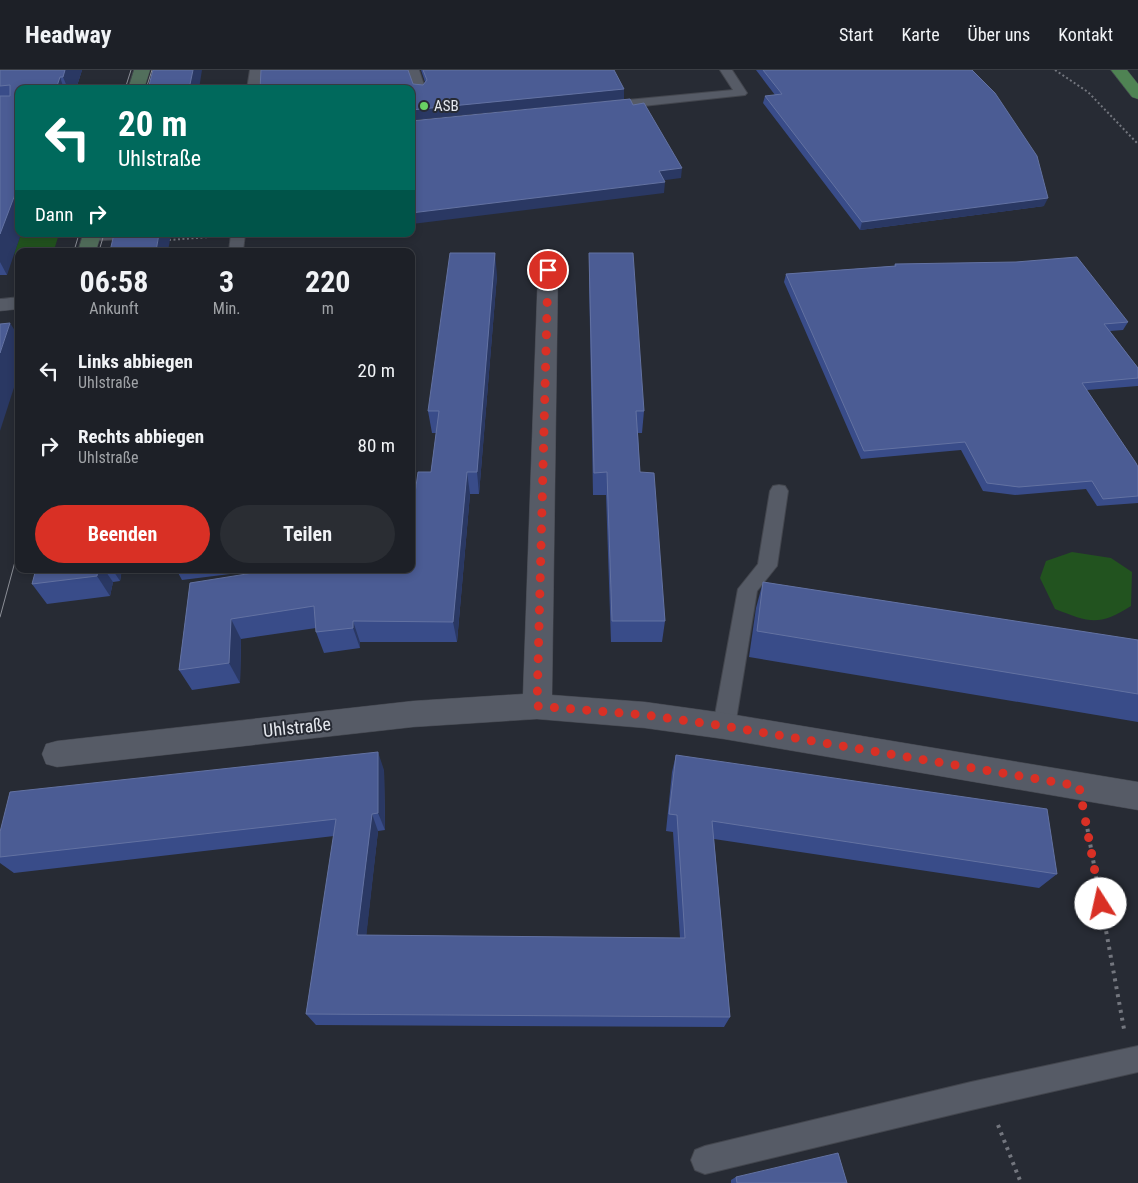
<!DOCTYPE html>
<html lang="de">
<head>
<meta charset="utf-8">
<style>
	:root { --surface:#1d2027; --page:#2a2d33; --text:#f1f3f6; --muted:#a0a3a7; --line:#3b3e44; --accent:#d93025 }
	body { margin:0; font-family:"Roboto Condensed",sans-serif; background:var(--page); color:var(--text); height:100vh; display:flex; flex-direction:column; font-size:19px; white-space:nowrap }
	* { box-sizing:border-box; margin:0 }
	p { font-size:16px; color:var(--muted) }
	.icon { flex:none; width:28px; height:28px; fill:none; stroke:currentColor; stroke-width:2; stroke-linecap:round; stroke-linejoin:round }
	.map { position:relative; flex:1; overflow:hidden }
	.details { position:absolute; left:15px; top:178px; width:400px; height:325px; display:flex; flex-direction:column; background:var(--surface); border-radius:10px; box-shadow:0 2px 8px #0003,0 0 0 1px var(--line) }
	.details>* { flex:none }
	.banner { position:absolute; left:15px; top:15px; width:400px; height:152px; border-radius:10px; box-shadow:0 2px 8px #0003,0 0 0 1px var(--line); background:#00695c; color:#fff; overflow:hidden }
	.pin { position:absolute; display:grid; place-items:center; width:42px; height:42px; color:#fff; margin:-21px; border:2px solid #fff; border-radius:50%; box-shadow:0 1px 5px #0007 }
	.me { position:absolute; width:55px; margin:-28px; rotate:350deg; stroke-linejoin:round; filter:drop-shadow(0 0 4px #0008) }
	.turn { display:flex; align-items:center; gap:18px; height:105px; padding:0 20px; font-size:22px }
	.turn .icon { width:65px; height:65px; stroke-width:2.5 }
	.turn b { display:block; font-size:35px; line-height:42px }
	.then { display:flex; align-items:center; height:48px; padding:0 20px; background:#0003; gap:10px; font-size:19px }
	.eta { display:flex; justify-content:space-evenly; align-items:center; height:85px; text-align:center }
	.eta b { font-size:30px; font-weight:700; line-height:35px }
	.primary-button { display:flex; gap:10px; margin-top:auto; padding:10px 20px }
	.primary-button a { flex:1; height:58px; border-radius:30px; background:var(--accent); color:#fff; font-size:20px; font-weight:700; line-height:58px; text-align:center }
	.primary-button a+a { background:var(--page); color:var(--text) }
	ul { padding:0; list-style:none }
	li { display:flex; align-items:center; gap:15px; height:75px; padding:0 20px }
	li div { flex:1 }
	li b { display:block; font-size:19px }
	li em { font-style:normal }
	header { display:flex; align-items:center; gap:30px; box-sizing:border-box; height:70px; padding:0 25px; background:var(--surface); border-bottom:1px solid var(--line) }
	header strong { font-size:24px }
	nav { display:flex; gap:28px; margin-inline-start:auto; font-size:18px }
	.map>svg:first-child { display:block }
</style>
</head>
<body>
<header>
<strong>Headway</strong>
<nav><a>Start</a><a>Karte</a><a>Über uns</a><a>Kontakt</a></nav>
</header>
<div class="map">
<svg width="1138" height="1113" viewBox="0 0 1138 1113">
	<rect width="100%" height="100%" fill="#272b34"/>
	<g fill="#22531f">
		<polygon points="21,164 59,164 54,180 19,181 19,184 14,184"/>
		<path d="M1072,482L1111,488L1132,502L1131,536C1098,557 1089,552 1055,539L1040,508L1046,491Z"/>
	</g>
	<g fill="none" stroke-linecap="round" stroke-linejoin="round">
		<g stroke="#43464e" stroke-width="2">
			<g id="lane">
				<polygon points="250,0 262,0 259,19 247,19"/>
				<polygon points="407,0 419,0 426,21 424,23 416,23"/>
				<polygon points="720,0 732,0 747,23 745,25 606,40 600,36 606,32 733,20"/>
				<polygon points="91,164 151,164 144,168 86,171 84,168 86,165"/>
				<polygon points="231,164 245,164 243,181 229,181"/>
				<polygon points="779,415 785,416 788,421 777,496 757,521 735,656 732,663 724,665 716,663 713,656 738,519 758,494 770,421 773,416"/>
				<polygon points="1138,976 1138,1002 971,1040 705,1104 695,1100 691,1090 695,1080 705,1076 971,1012"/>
			</g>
		</g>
		<g stroke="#43464e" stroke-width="1">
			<g id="street">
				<polygon points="548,193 555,195 558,199 552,625 645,632 724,643 1138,712 1138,740 724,669 645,658 537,649 413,657 57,697 46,694 42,684 46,674 57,671 413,631 523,624 538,199 541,195"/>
				<polygon points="19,227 19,239 0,241 0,229"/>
			</g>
		</g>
		<g stroke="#43464e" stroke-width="1">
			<g id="secondary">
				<polygon points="134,0 150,0 144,19 128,19"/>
				<polygon points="83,164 101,164 96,181 78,181"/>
			</g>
		</g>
		<g stroke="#43464e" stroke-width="1">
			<polygon id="primary" points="1111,0 1127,0 1138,14 1138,29 1132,27"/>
		</g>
		<g stroke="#73767e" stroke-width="2" stroke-dasharray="2 2.5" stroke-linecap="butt">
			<polyline points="1055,0 1088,22 1138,74"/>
			<polyline points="169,170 210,167"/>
		</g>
		<g stroke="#73767e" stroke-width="4" stroke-dasharray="3 5" stroke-linecap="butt">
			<polyline points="1086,751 1124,959"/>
			<polyline points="998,1055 1021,1113"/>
		</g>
		<use href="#lane" fill="#565b66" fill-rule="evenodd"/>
		<use href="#street" fill="#565b66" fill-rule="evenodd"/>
		<use href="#secondary" fill="#526f5c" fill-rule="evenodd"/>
		<use href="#primary" fill="#4f8353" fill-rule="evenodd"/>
		<g stroke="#8c8f97" stroke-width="1">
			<polyline points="125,19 131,0"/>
			<polyline points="146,19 152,0"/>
			<polyline points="74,181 79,164"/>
			<polyline points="99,181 104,164"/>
			<polyline points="0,547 19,477"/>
		</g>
	</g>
	<g fill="#394c89">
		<polygon points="0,0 82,0 76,19 19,19 7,205 0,205"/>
		<polygon points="421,0 614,0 624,29 411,50 411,19 413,14 423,15 425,12"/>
		<polygon points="756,0 972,0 1044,136 860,160 763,33 765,26 775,25"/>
		<polygon points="589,183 644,341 642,363 638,363 640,402 665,551 662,572 611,572 606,425 593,425 589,206"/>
		<polygon points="895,194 1128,252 1123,260 1110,261 1138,298 1138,316 1087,320 1138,397 1138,433 1097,436 1086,419 1015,425 983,421 961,380 861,389 784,212 786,204 894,196"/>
		<polygon points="497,205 479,424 470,424 457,572 360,572 360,578 324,583 316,562 316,558 241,569 240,613 192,620 179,600 190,513 411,499 431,402 436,363 432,363 428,341"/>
		<polygon points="36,499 122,499 120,511 113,512 110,526 47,534 32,514"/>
		<polygon points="176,499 231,499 230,504 182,510"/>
		<polygon points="763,512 1138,570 1138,652 749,587 756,538"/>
		<polygon points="676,685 1057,804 1039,818 714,769 730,947 724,957 316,955 306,944 334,766 14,803 0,793 0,762 384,700 385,760 378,761 366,865 680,868 673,762 666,761 672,702"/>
		<polygon points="736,1107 847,1113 731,1113 731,1110"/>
	</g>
	<g fill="#2a3863">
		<polygon points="65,0 82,0 76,19 68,19 63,7"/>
		<polygon points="193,0 202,0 199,19 189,19"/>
		<polygon points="60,7 64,19 56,19"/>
		<polygon points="624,19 624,29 411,50 411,40"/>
		<polygon points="682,98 681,108 658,111 659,101"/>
		<polygon points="665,112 664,123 412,154 411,143"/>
		<polygon points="19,114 19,164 21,164 7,205 0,192 0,164"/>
		<polygon points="1048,128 1044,136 860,160 862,152"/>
		<polygon points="159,164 171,164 168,181 156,181"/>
		<polygon points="495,183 497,205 479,424 477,402"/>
		<polygon points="10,253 19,267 19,302 0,361 0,283"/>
		<polygon points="467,402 470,424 457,572 453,552"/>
		<polygon points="98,499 104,499 113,512 110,526 97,506"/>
		<polygon points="112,499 122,499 120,511"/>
		<polygon points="227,499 231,499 230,504"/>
		<polygon points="231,549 241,569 240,613 229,593"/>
		<polygon points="353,551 360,572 360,578 353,558"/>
		<polygon points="378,682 384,700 385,760 378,743"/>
		<polygon points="372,744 378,761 365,878 357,865"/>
	</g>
	<g fill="#4b5c94" stroke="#6372a2">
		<polygon points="0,0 65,0 63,7 60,7 56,19 19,19 19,114 0,164 0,26 10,26 10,15 0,16"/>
		<polygon points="153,0 193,0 189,19 148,19"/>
		<polygon points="261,0 408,0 413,14 423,15 427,10 423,0 614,0 624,19 411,40 411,19 260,19"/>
		<polygon points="763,0 972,0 995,23 1037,86 1048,128 862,152 765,26 782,24"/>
		<polygon points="630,29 633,35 644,33 682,98 659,101 665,112 411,143 411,51"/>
		<polygon points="114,164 159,164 156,181 110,181"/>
		<polygon points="450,183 495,183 477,402 467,402 453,552 353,551 353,558 316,562 314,536 231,549 229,593 179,600 190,513 278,499 411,499 411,452 418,402 431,402 439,341 428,341"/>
		<polygon points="589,183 633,183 644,341 636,341 640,402 654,403 665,551 612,551 607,402 594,403"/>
		<polygon points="1077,187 1128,252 1104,254 1138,298 1138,308 1082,313 1136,393 1138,397 1138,426 1103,429 1092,411 1019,417 987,413 965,372 864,381 786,204 896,196 895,194 1016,192"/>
		<polygon points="10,253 0,283 0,254"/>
		<polygon points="36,499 98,499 97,506 32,514"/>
		<polygon points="763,512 1138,570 1138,624 757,561"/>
		<polygon points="378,682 378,743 372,744 357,865 685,868 677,745 669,744 676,685 1047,739 1057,804 712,751 730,947 306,944 336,749 0,787 0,762 10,722"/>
		<polygon points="838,1083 847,1113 737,1113 736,1107"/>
	</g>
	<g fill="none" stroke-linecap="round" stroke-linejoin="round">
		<polyline stroke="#d93025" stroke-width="9" stroke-dasharray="0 16.2" points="548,200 537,636 645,645 724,656 1079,716 1101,834"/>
	</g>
	<circle fill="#6ad364" stroke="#272b34" stroke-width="2" cx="424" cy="36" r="5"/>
	<g text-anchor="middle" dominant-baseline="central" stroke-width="4" stroke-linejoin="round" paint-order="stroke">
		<g font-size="15" fill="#e4e7ed" stroke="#272b34" text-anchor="start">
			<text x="434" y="36">ASB</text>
		</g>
		<g font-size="18" fill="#e4e7ed" stroke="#272b34">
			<text transform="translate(297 657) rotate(-6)">Uhlstraße</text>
		</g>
	</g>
</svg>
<div class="pin" style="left:548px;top:200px;background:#d93025"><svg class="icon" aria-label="arrive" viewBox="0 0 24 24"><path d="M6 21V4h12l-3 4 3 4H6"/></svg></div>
<svg class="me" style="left:1101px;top:834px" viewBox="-20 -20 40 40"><circle r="19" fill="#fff"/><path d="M0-13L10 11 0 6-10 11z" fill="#d93025"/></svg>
<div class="banner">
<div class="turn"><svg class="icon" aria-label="left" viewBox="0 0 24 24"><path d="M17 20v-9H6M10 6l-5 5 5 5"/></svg><div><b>20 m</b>Uhlstraße</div></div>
<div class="then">Dann<svg class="icon" aria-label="right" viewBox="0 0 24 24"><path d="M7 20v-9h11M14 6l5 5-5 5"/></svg></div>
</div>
<section class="details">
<div class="eta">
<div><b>06:58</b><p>Ankunft</p></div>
<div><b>3</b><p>Min.</p></div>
<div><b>220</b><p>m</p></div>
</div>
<ul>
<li><svg class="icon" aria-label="left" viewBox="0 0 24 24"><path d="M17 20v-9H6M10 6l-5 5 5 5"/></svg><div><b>Links abbiegen</b><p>Uhlstraße</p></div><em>20 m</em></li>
<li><svg class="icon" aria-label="right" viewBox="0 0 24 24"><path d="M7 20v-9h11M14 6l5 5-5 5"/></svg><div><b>Rechts abbiegen</b><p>Uhlstraße</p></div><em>80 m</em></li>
</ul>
<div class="primary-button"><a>Beenden</a><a>Teilen</a></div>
</section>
</div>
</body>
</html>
